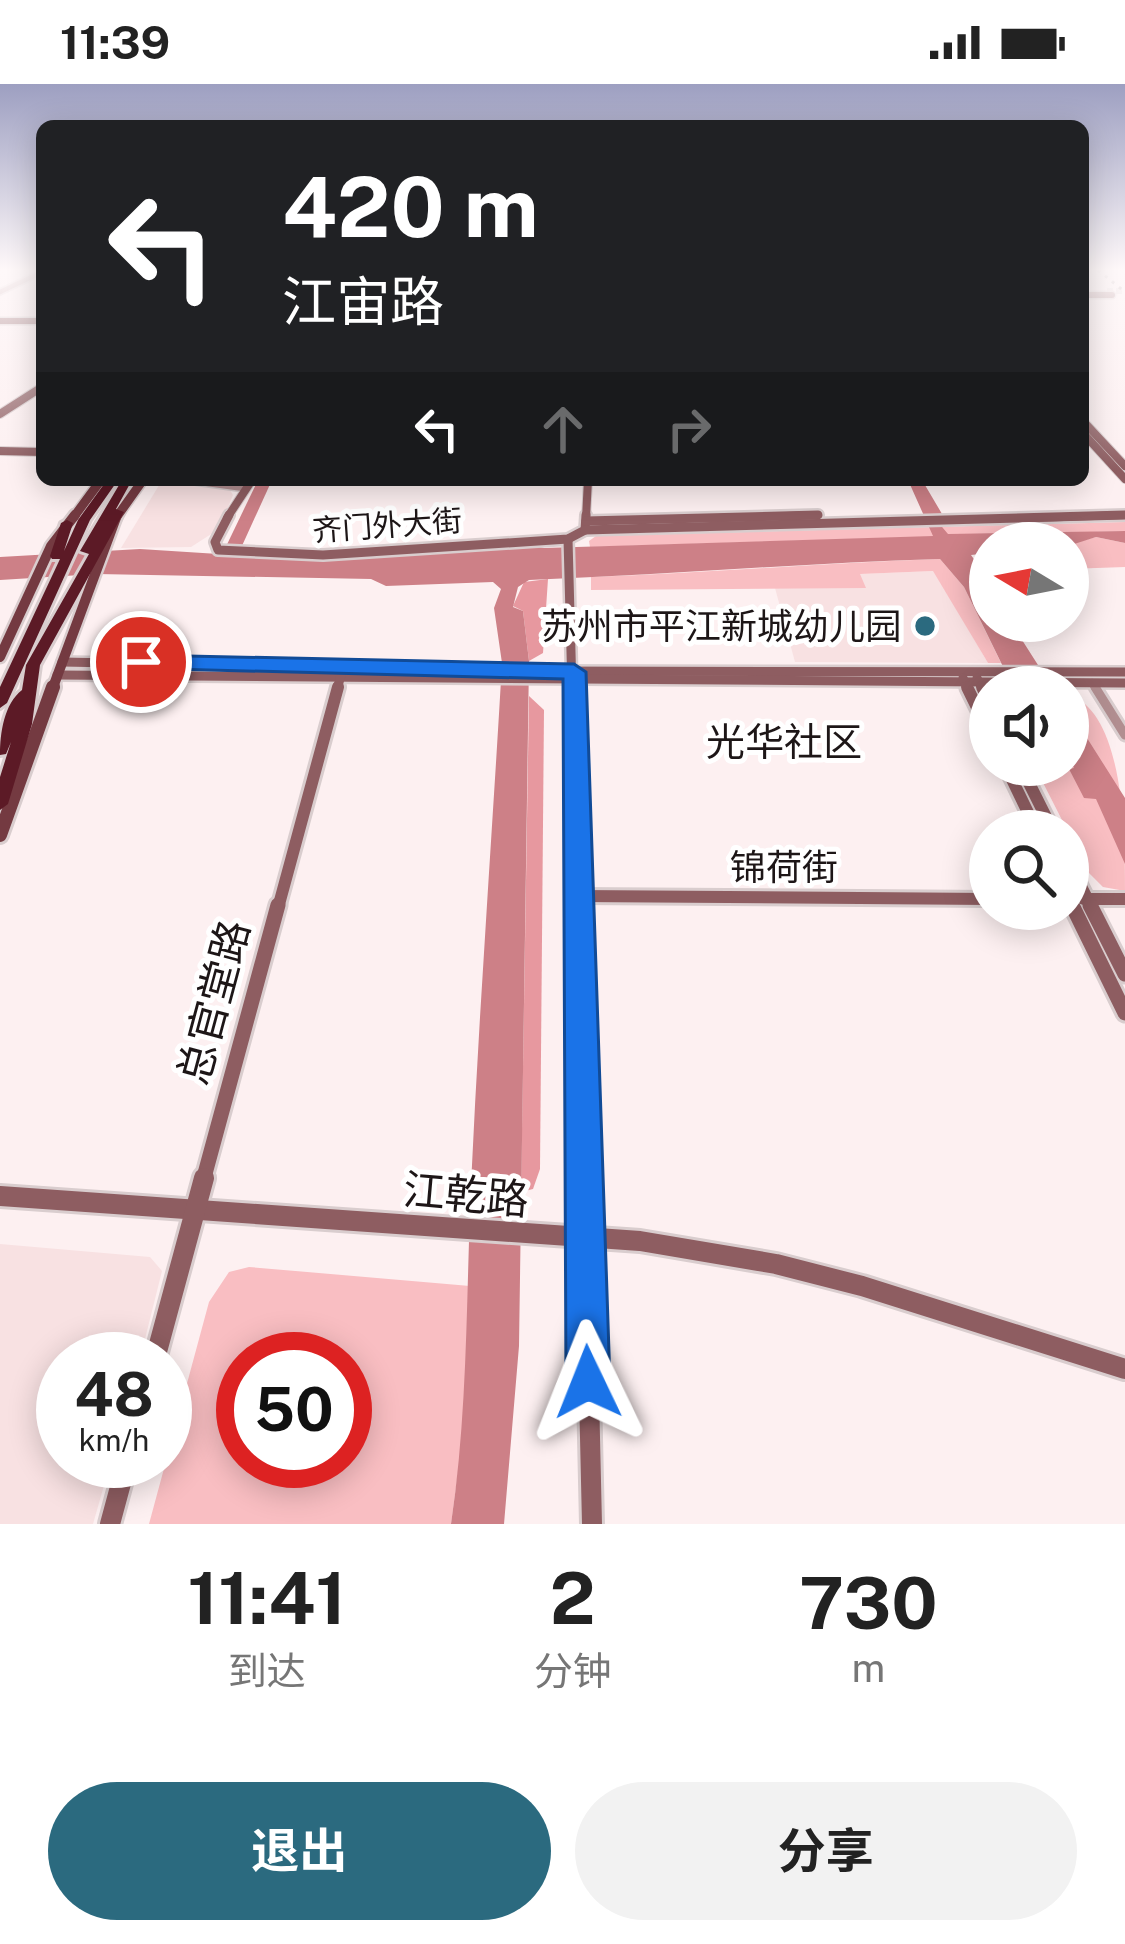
<!DOCTYPE html>
<html lang="zh">
<head>
<meta charset="utf-8">
<style>
	:root { --surface:#fff; --page:#f2f2f2; --text:#222; --muted:#767676; --accent:#2b6a7f }
	body { margin:0; font-family:"Public Sans","Noto Sans SC",sans-serif; background:var(--page); color:var(--text); height:100vh; display:flex; flex-direction:column; font-size:45px; white-space:nowrap }
	* { box-sizing:border-box; margin:0 }
	p { font-size:39px; color:var(--muted) }
	.icon { flex:none; width:66px; height:66px; fill:none; stroke:currentColor; stroke-width:2; stroke-linecap:round; stroke-linejoin:round }
	.map { position:relative; height:1440px; overflow:hidden }
	.side { display:flex; flex-direction:column; background:var(--surface); flex:1 }
	.side>* { flex:none }
	.banner { position:absolute; left:36px; top:36px; width:1053px; height:366px; border-radius:18px; box-shadow:0 6px 30px #0003; background:#202124; color:#fff; overflow:hidden }
	.needle { width:78px; rotate:280deg }
	.buttons { position:absolute; left:969px; top:438px; display:grid; gap:24px }
	.buttons a { display:grid; place-items:center; width:120px; height:120px; border-radius:50%; background:var(--surface); box-shadow:0 6px 30px #0003; font-size:60px }
	.speed { position:absolute; left:36px; top:1248px; display:flex; gap:24px; font-size:60px; font-weight:700; text-align:center }
	.speed>* { display:grid; place-content:center; width:156px; height:156px; border-radius:50%; background:var(--surface); box-shadow:0 6px 30px #0003; line-height:1 }
	.speed small { font-size:30px; font-weight:400 }
	.speed .limit { border:18px solid #d22; background:#fff; color:#111 }
	.pin { position:absolute; display:grid; place-items:center; width:102px; height:102px; color:#fff; margin:-51px; border:6px solid #fff; border-radius:50%; box-shadow:0 3px 12px #0007 }
	.me { position:absolute; width:132px; margin:-66px; rotate:358deg; stroke-linejoin:round; filter:drop-shadow(0 0 9px #0008) }
	.turn { display:flex; align-items:center; gap:42px; height:252px; padding:0 48px; font-size:54px }
	.turn .icon { width:156px; height:156px; stroke-width:2.5 }
	.turn b { display:block; font-size:84px; line-height:102px }
	.lanes { display:flex; align-items:center; height:114px; padding:0 48px; background:#0003; justify-content:center; gap:60px; direction:ltr }
	.lanes .off { opacity:.35 }
	.eta { display:flex; justify-content:space-evenly; align-items:center; height:204px; text-align:center }
	.eta b { font-size:72px; font-weight:700; line-height:84px }
	.button { display:flex; gap:24px; margin-top:auto; padding:24px 48px }
	.button a { flex:1; height:138px; border-radius:72px; background:var(--accent); color:#fff; font-size:48px; font-weight:700; line-height:138px; text-align:center }
	.button a+a { background:var(--page); color:var(--text) }
	.status { display:flex; justify-content:space-between; align-items:center; height:84px; padding:0 60px; background:var(--surface); direction:ltr }
	.status svg { height:33px; fill:currentColor }
	.map>svg:first-child { display:block }
</style>
</head>
<body>
<div class="status"><b>11:39</b><svg viewBox="0 0 49 12"><path d="M0 12V9h3v3zM5 12V6h3v6zM10 12V3h3v9zM15 12V0h3v12zM26 1h20v11H26zM47 4h2v5h-2z"/></svg></div>
<div class="map">
<svg width="1125" height="1440" viewBox="0 0 1125 1440">
	<rect width="100%" height="100%" fill="#fdf0f1"/>
	<g fill="#f8e1e2">
		<polygon points="161,398 230,406 233,411 219,445 191,463 121,464"/>
		<polygon points="934,487 988,579 795,578 775,504 864,504 859,490"/>
		<polygon points="0,1160 150,1173 162,1187 140,1275 63,1275 63,1377 111,1377 93,1440 0,1440"/>
	</g>
	<g fill="#f9bec2" fill-rule="evenodd">
		<polygon points="1125,438 1125,447 590,463 589,457 596,452"/>
		<polygon points="1096,453 1125,459 1125,483 1068,485 1069,460"/>
		<path d="M940,475L964,503L1001,579H988L933,487L860,490L866,504L591,506V493C708,489 823,479 940,475Z"/>
		<path d="M1068,610C1125,629 1125,752 1125,807L1103,803L1089,789L1034,681H1068Z"/>
		<path d="M249,1183L470,1202L463,1351L451,1440H149L209,1218L229,1188ZM243,1275H345V1377H243Z"/>
	</g>
	<g fill="#e7989f">
		<polygon points="548,495 543,569 529,577 523,527 513,522 524,498"/>
		<polygon points="529,612 544,626 540,1085 533,1105 521,1108"/>
	</g>
	<g fill="#cd8087">
		<path d="M908,396H922L945,435L937,437L948,450L1125,447V459L1096,453L1068,462L990,459V469L971,471L987,494L990,537H1010L1052,603H1013L964,503L940,475C803,479 666,491 529,496L518,503L513,523L523,527L529,577L519,1262L504,1440H451C468,1327 466,1215 471,1101C479,927 492,753 502,579L494,524L501,505L493,498L386,502L371,495L97,490L0,496V473L140,465L234,471L517,459L544,464L933,452Z"/>
		<polygon points="1068,624 1125,714 1125,780 1096,715 1084,714 1069,685 1074,684 1068,672"/>
	</g>
	<g fill="none" stroke-linecap="round" stroke-linejoin="round">
		<polygon fill="#cd8087" fill-rule="evenodd" points="258,396 272,396 236,475 228,480 222,478 220,475"/>
		<polyline stroke="#dbcfd0" stroke-width="6" stroke-dasharray="6 3" stroke-linecap="butt" points="1107,207 1125,207"/>
		<g stroke="#d9cdce" stroke-width="8">
			<polyline id="street-far3" points="0,208 42,188"/>
		</g>
		<g stroke="#d9cdce" stroke-width="9">
			<polyline id="street-far2" points="184,396 242,404"/>
		</g>
		<g stroke="#d9cdce" stroke-width="12">
			<polyline id="street-far1" points="1092,599 1097,606"/>
		</g>
		<g stroke="#d9cdce" stroke-width="15">
			<polyline id="street" points="1095,603 1125,651"/>
		</g>
		<g stroke="#d9cdce" stroke-width="9">
			<g id="secondary-far5">
				<polyline points="1083,211 1112,211"/>
				<polyline points="0,237 42,237"/>
			</g>
		</g>
		<g stroke="#d9cdce" stroke-width="10">
			<g id="secondary-far4">
				<polyline points="0,330 42,303"/>
				<polyline points="1083,337 1125,382"/>
				<polyline points="1083,349 1125,395"/>
				<polyline points="0,367 42,368"/>
				<polyline points="227,434 252,396"/>
				<polyline points="586,434 588,396"/>
				<polyline points="719,434 818,431"/>
				<polyline points="1033,434 1125,431"/>
			</g>
		</g>
		<g stroke="#d9cdce" stroke-width="14">
			<g id="secondary-far3">
				<polyline points="229,431 215,458 218,466 323,471 568,455 585,446 586,431"/>
				<polyline points="586,437 818,431"/>
				<polyline points="585,446 1125,431"/>
				<polyline points="568,455 572,606"/>
				<polyline points="62,578 533,587 1125,588"/>
				<polyline points="57,591 1125,599"/>
				<polyline points="963,594 969,606"/>
				<polyline points="977,594 983,606"/>
				<polyline points="337,606 342,587"/>
			</g>
		</g>
		<g stroke="#d9cdce" stroke-width="18">
			<g id="secondary-far2">
				<polyline points="572,603 577,824"/>
				<polyline points="967,603 990,650"/>
				<polyline points="982,603 990,620"/>
				<polyline points="1005,681 1037,747"/>
				<polyline points="1020,681 1053,747"/>
				<polyline points="1068,777 1092,824"/>
				<polyline points="578,812 990,815"/>
				<polyline points="1068,812 1074,824"/>
				<polyline points="1084,815 1125,815"/>
				<polyline points="278,824 338,603"/>
			</g>
		</g>
		<g stroke="#d9cdce" stroke-width="21">
			<g id="secondary-far1">
				<polyline points="577,821 584,1097"/>
				<polyline points="1072,821 1125,929"/>
				<polyline points="1090,821 1125,890"/>
				<polyline points="203,1097 278,821"/>
			</g>
		</g>
		<g stroke="#d9cdce" stroke-width="26">
			<g id="secondary">
				<polyline points="584,1094 592,1440"/>
				<polyline points="0,1112 640,1157 776,1180 862,1202 1125,1285"/>
				<polyline points="155,1275 204,1094"/>
				<polyline points="110,1440 127,1377"/>
			</g>
		</g>
		<g stroke="#d9cdce" stroke-width="12">
			<g id="primary-far2">
				<polyline points="73,434 101,396"/>
				<polyline points="116,434 143,396"/>
			</g>
		</g>
		<g stroke="#d9cdce" stroke-width="15">
			<g id="primary-far1">
				<polyline points="0,573 51,462 75,431"/>
				<polyline points="52,606 117,431"/>
			</g>
		</g>
		<g stroke="#d9cdce" stroke-width="20">
			<polyline id="primary" points="0,751 53,603"/>
		</g>
		<g stroke="#d9cdce" stroke-width="6">
			<g id="highway">
				<polygon points="107,396 118,396 90,436 7,619 0,624 0,603 60,475 52,475 50,472 61,439 67,436 73,439 64,467 78,436"/>
				<path d="M122,396H132L116,425L124,428L40,581L32,640L8,720L0,726V693L11,658L6,670L0,671C0,649 4,620 22,606L26,581L89,470L80,467Z"/>
			</g>
		</g>
		<use href="#street-far3" stroke="#b18e90" stroke-width="4.5"/>
		<use href="#street-far2" stroke="#b18e90" stroke-width="6"/>
		<use href="#street-far1" stroke="#b18e90" stroke-width="8"/>
		<use href="#street" stroke="#b18e90" stroke-width="9"/>
		<use href="#secondary-far5" stroke="#8e5d61" stroke-width="6"/>
		<use href="#secondary-far4" stroke="#8e5d61" stroke-width="8"/>
		<use href="#secondary-far3" stroke="#8e5d61" stroke-width="9"/>
		<use href="#secondary-far2" stroke="#8e5d61" stroke-width="12"/>
		<use href="#secondary-far1" stroke="#8e5d61" stroke-width="15"/>
		<use href="#secondary" stroke="#8e5d61" stroke-width="20"/>
		<use href="#primary-far2" stroke="#743a41" stroke-width="9"/>
		<use href="#primary-far1" stroke="#743a41" stroke-width="10"/>
		<use href="#primary" stroke="#743a41" stroke-width="14"/>
		<use href="#highway" fill="#5c1a26" fill-rule="evenodd"/>
		<polyline stroke="#807778" stroke-width="3" stroke-dasharray="3 6" stroke-linecap="butt" points="1098,186 1125,208"/>
	</g>
	<linearGradient id="sky" x2="0" y2="1"><stop stop-color="#9d9fc1"/><stop offset="0.48" stop-color="#fef8f9"/><stop offset="1" stop-color="#fef8f9" stop-opacity="0"/></linearGradient>
	<rect width="1125" height="387" fill="url(#sky)"/>
	<polygon fill="#1a73e8" stroke="#114b97" stroke-width="3" points="141,571 574,580 586,588 610,1298 604,1314 588,1320 573,1314 566,1298 563,595 132,584 129,578"/>
	<circle fill="#2b6a7f" stroke="#fff" stroke-width="4.5" cx="925" cy="542" r="12"/>
	<g text-anchor="middle" dominant-baseline="central" stroke-width="10" stroke-linejoin="round" paint-order="stroke">
		<g font-size="30" fill="#1d1617" stroke="#fff">
			<text transform="translate(387 441) rotate(-4)">齐门外大街</text>
		</g>
		<g font-size="36" fill="#1d1617" stroke="#fff" text-anchor="end">
			<text x="901" y="542">苏州市平江新城幼儿园</text>
		</g>
		<g font-size="36" fill="#1d1617" stroke="#fff">
			<text x="784" y="783">锦荷街</text>
		</g>
		<g font-size="39" fill="#1d1617" stroke="#fff">
			<text x="784" y="658">光华社区</text>
		</g>
		<g font-size="42" fill="#1d1617" stroke="#fff">
			<text transform="translate(213 918) rotate(-75)">总官堂路</text>
			<text transform="translate(466 1110) rotate(5)">江乾路</text>
		</g>
	</g>
</svg>
<div class="buttons">
<a><svg class="needle" viewBox="-14 -14 28 28"><path d="M0-13l5 13h-10z" fill="#e53935"/><path d="M0 13l5-13h-10z" fill="#767676"/></svg></a>
<a><svg class="icon" aria-label="sound" viewBox="0 0 24 24"><path d="M4 9h4l5-4v14l-5-4H4zM17 9q2 3 0 6"/></svg></a>
<a><svg class="icon" aria-label="search" viewBox="0 0 24 24"><circle cx="10" cy="10" r="6"/><path d="M15 15l6 6"/></svg></a>
</div>
<div class="speed"><div>48<small>km/h</small></div><div class="limit">50</div></div>
<div class="pin" style="left:141px;top:578px;background:#d93025"><svg class="icon" aria-label="arrive" viewBox="0 0 24 24"><path d="M6 21V4h12l-3 4 3 4H6"/></svg></div>
<svg class="me" style="left:588px;top:1298px" viewBox="-20 -20 40 40"><path d="M0-17L14 15 0 8-14 15z" fill="#1a73e8" stroke="#fff" stroke-width="4"/></svg>
<div class="banner">
<div class="turn"><svg class="icon" aria-label="left" viewBox="0 0 24 24"><path d="M17 20v-9H6M10 6l-5 5 5 5"/></svg><div><b>420 m</b>江宙路</div></div>
<div class="lanes"><svg class="icon" aria-label="left" viewBox="0 0 24 24"><path d="M17 20v-9H6M10 6l-5 5 5 5"/></svg><svg class="icon off" aria-label="ahead" viewBox="0 0 24 24"><path d="M12 20V5M6 11l6-6 6 6"/></svg><svg class="icon off" aria-label="right" viewBox="0 0 24 24"><path d="M7 20v-9h11M14 6l5 5-5 5"/></svg></div>
</div>
</div>
<section class="side">
<div class="eta">
<div><b>11:41</b><p>到达</p></div>
<div><b>2</b><p>分钟</p></div>
<div><b>730</b><p>m</p></div>
</div>
<div class="button"><a>退出</a><a>分享</a></div>
</section>
</body>
</html>
